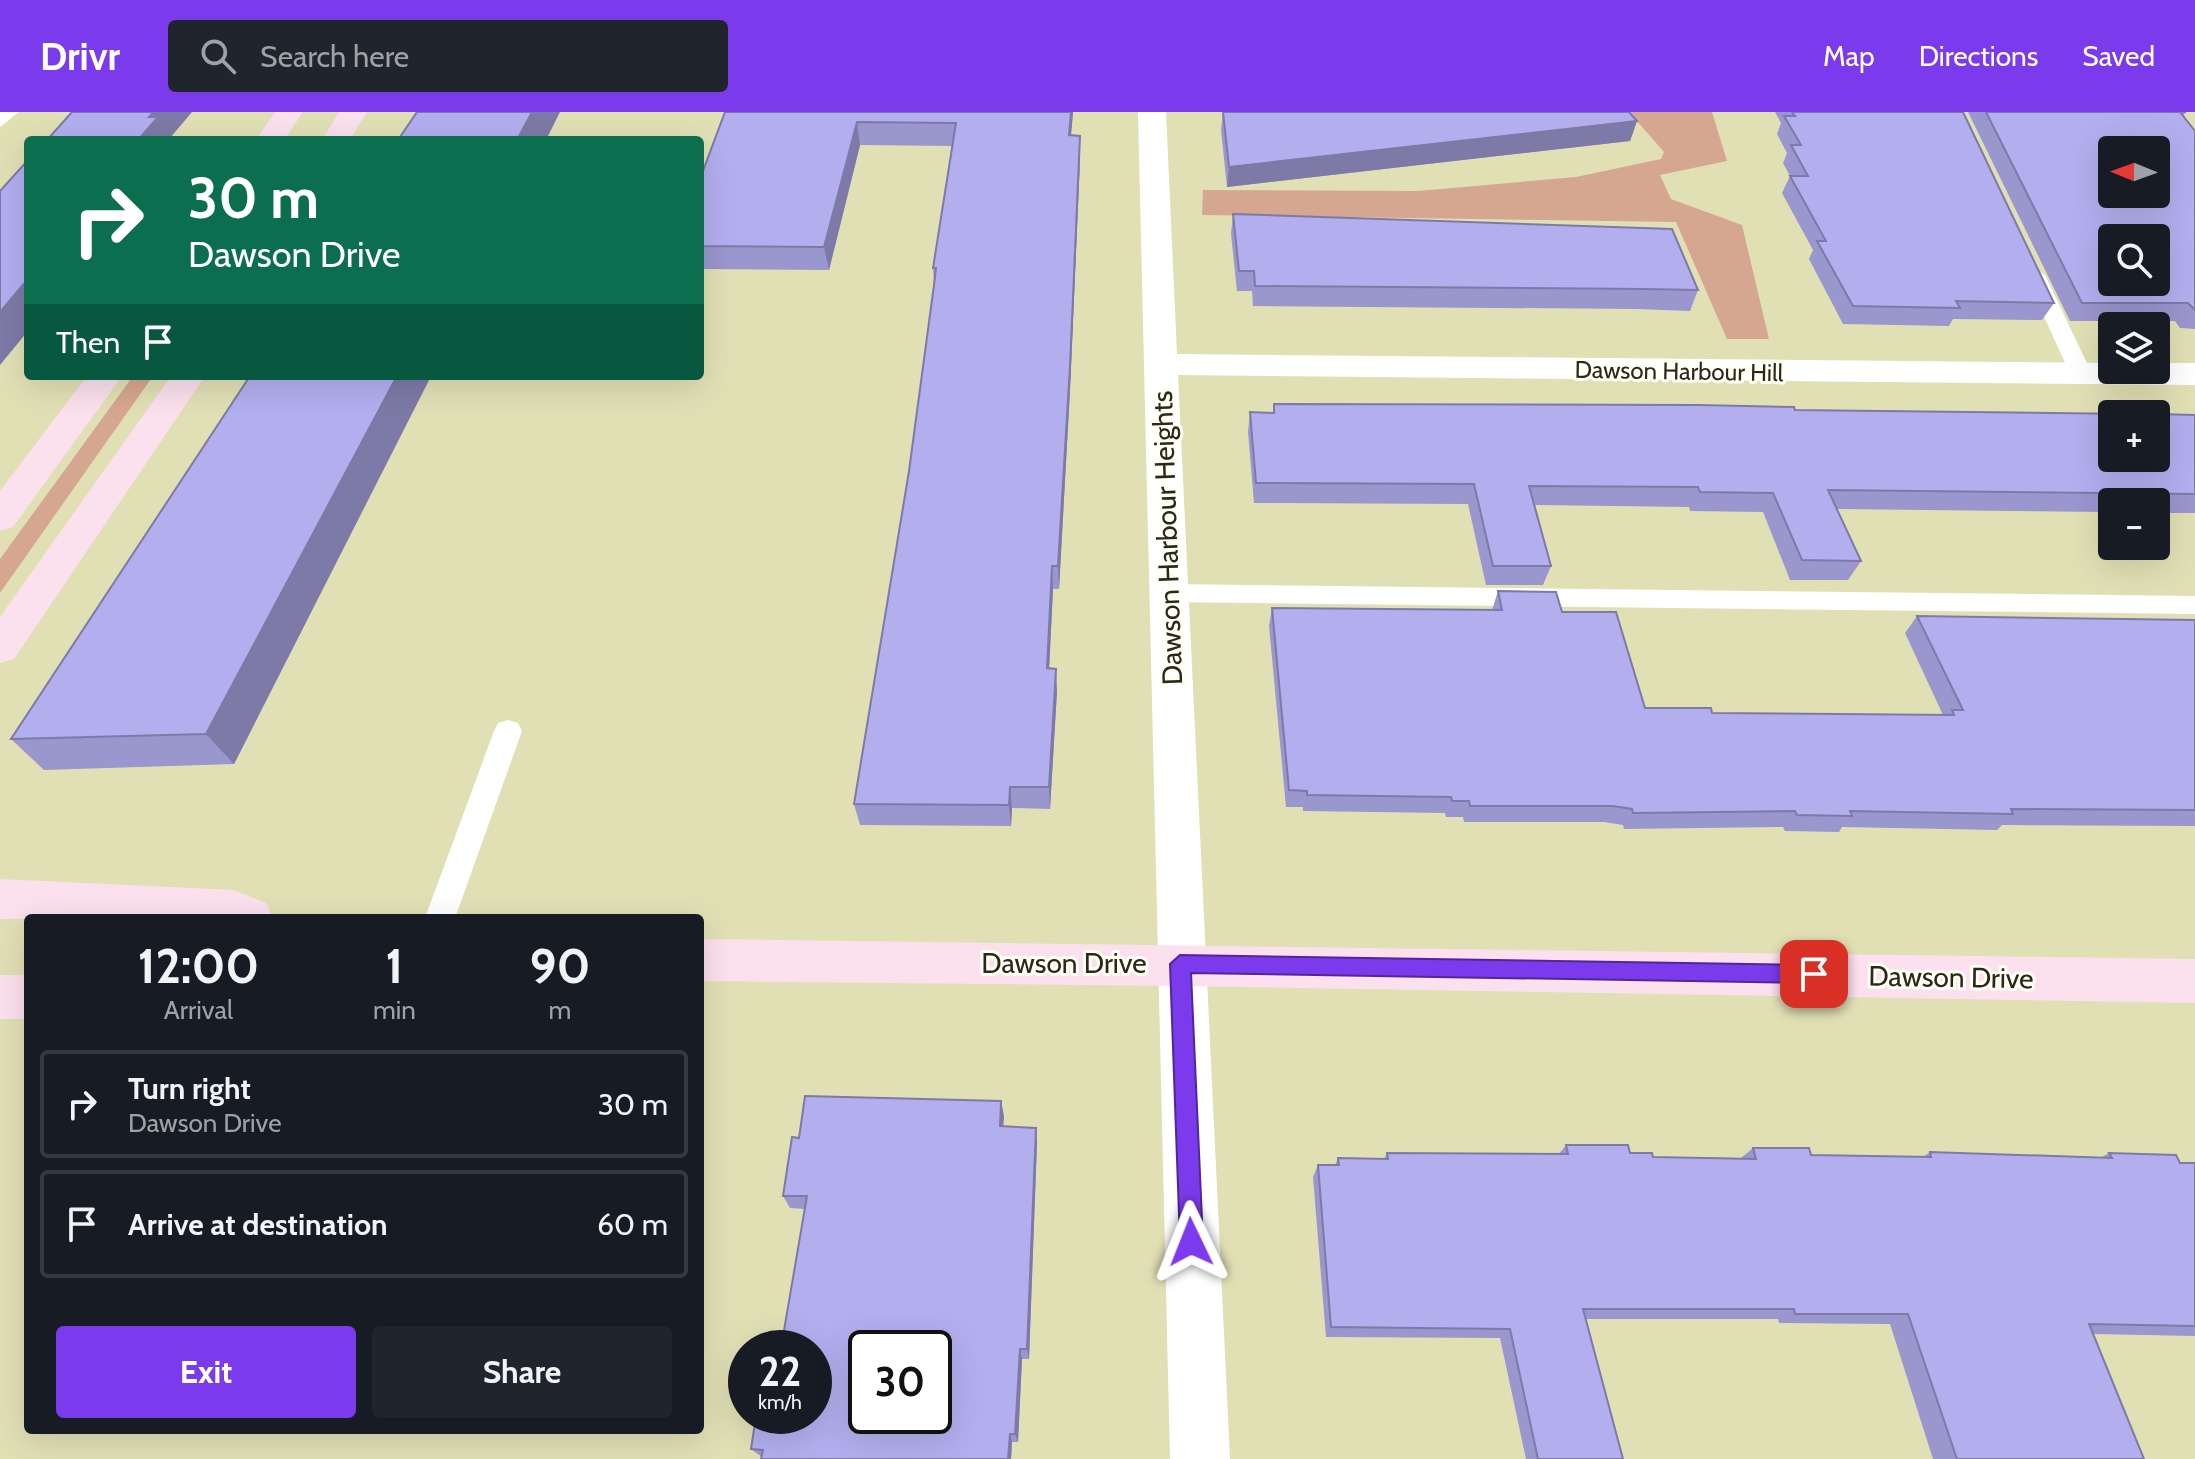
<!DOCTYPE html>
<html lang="en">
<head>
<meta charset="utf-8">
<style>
	:root { --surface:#171b24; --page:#20242c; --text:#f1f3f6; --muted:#9ea1a6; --line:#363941; --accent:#7c3aed }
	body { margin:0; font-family:Cabin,sans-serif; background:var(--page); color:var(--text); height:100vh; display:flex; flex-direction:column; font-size:30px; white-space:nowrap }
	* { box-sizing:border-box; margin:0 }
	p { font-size:26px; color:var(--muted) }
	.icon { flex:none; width:44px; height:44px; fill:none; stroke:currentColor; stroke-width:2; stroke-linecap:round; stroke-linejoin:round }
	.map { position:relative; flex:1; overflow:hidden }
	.panel { position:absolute; left:24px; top:802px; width:680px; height:520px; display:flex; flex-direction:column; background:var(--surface); border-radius:8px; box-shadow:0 8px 32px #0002 }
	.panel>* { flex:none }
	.banner { position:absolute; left:24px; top:24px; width:680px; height:244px; border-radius:8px; box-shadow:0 8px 32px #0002; background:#0b6e4f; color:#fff; overflow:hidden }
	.needle { width:52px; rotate:271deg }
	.buttons { position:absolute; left:2098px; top:24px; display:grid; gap:16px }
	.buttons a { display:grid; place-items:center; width:72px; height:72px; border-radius:8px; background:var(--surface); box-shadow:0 8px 32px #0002; font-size:40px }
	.speed { position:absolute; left:728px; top:1218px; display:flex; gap:16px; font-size:40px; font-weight:700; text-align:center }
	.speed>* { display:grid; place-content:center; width:104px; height:104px; border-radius:50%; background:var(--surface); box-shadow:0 8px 32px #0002; line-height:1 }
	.speed small { font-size:20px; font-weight:400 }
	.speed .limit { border:4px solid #111; border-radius:12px; background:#fff; color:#111 }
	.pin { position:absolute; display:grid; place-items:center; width:68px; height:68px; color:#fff; margin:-34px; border-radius:16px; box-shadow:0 4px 12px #0006 }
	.me { position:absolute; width:88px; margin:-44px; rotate:358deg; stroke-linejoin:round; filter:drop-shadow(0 0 6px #0008) }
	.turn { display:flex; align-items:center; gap:28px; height:168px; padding:0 32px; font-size:36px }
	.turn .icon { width:104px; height:104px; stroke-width:2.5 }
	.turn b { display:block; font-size:56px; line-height:68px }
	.then { display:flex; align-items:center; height:76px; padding:0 32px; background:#0003; gap:16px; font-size:30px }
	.eta { display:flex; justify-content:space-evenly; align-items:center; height:136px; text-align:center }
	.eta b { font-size:48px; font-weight:700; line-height:56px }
	.action { display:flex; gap:16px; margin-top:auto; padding:16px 32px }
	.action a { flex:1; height:92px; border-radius:8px; background:var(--accent); color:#fff; font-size:32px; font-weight:700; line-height:92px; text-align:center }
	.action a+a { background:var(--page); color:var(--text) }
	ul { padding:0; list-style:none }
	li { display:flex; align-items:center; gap:24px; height:108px; margin:0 16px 12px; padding:0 16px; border:4px solid var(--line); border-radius:8px }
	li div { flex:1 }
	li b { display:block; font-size:30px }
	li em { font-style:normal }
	header { display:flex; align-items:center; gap:48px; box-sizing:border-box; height:112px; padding:0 40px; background:var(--accent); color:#fff }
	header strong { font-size:38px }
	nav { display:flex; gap:44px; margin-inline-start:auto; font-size:28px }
	.search { width:560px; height:72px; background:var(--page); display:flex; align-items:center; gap:20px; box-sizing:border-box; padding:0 28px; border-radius:8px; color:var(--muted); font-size:30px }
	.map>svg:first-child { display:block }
</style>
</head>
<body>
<header>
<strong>Drivr</strong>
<div class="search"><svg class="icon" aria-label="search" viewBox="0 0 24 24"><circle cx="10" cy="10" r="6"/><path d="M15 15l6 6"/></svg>Search here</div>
<nav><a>Map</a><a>Directions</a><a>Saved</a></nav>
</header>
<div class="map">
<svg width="2195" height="1347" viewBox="0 0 2195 1347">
	<rect width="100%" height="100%" fill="#e1e0b5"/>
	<g fill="#d6a790">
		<polygon points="1629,0 1712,0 1727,49 1660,63 1671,87 1742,113 1769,227 1727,227 1676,110 1202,103 1203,78 1418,79 1576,65 1661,47 1664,40"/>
		<polygon points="133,264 153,264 0,481 0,447"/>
	</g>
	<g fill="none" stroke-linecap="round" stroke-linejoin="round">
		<g fill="#fff" fill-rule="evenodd">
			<polygon points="0,0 19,0 0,15"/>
			<polygon points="2035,157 2045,163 2093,264 2090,269 2082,271 2071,264 2025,163"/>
			<polygon points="1168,472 2195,484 2195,502 1168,490 1159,487 1156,481 1159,475"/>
			<polygon points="508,608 518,611 522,619 455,806 425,806 494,619 498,611"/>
		</g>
		<polygon fill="#fff" fill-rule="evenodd" points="1138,0 1166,0 1177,242 2112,251 2112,258 2156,258 2156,251 2195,251 2195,273 1178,263 1230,1347 1170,1347"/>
		<g fill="#fbe0ee" fill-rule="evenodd">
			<polygon points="275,0 303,0 284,28 256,28"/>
			<polygon points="339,0 367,0 350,28 322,28"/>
			<polygon points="87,264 122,264 13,415 0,419 0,379"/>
			<polygon points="171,264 205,264 14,547 0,551 0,505"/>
			<polygon points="0,767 233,778 266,791 273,806 0,807"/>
			<polygon points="700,827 2195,847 2195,891 1180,874 700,869"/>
			<rect x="0" y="863" width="28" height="44"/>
		</g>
	</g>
	<g fill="#9a96ce">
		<polygon points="725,0 1073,0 1071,23 1080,47 1070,278 1059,477 1053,477 1049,556 1057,579 1050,697 1012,696 1011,714 860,713 854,692 909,359 934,170 933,156 952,34 860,33 829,158 700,157 700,67"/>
		<polygon points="1223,0 1637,9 1630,29 1227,75 1221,18"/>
		<polygon points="1775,0 1963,0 2054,191 2042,208 1953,207 1949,214 1843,212 1809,147 1813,138 1782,81 1790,64 1783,51 1787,41 1777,22 1781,11"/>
		<polygon points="1968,0 2186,0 2183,4 2195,19 2195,217 2180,216 2175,209 2070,209"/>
		<polygon points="1233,102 1698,178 1690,199 1637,197 1253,194 1252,179 1237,179 1231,122"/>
		<polygon points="250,264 431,264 234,652 44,658 11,627"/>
		<polygon points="1274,292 2195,303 2195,401 2156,401 2156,390 2112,390 2112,400 1837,397 1861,449 1848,468 1790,468 1763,400 1690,399 1689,395 1535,393 1551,454 1543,473 1486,473 1468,392 1254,391 1248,320 1250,300 1273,301"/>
		<polygon points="1498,479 1562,500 1645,596 1712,601 1943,603 1905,521 1917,504 2195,508 2195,714 2002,713 1997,718 1842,715 1839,720 1785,719 1783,715 1624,717 1623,713 1604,710 1464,710 1463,705 1446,705 1445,701 1303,699 1303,695 1286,695 1269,514 1272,496 1492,498"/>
		<polygon points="1004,1004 1003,1014 1036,1016 1037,1030 1029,1247 1022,1247 1018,1330 1012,1330 1011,1347 761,1347 762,1345 751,1337 814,1304 805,1097 790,1096 783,1084"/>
		<polygon points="1566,1033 1630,1041 1653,1045 1741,1046 1753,1036 1811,1043 1923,1045 1930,1040 2100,1046 2109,1041 2180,1051 2195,1051 2195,1224 2093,1222 2144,1347 1933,1347 1890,1212 1779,1211 1778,1207 1586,1207 1623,1347 1526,1347 1500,1226 1326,1225 1313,1065 1318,1053 1335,1053 1338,1046 1384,1047 1387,1041 1559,1042"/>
	</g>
	<g fill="#7d7aa7">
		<polygon points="154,0 192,0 170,26 172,28 138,28 149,5"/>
		<polygon points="532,0 560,0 546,28 517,28"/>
		<polygon points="1071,0 1073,0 1069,47 1069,23"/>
		<polygon points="1637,9 1630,29 1227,75 1229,55"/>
		<polygon points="857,10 860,33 829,158 824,135"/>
		<polygon points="1080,24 1080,47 1070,278 1059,477 1058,454"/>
		<polygon points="28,167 28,219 0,253 0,200"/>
		<polygon points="397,264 431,264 234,652 206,622"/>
		<polygon points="1052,454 1053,477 1048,579 1047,556"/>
		<polygon points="1056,557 1057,579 1050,697 1049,675"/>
		<polygon points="1010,675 1012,696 1011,714 1009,693"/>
		<polygon points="1001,989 1004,1004 1002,1028 1000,1014"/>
		<polygon points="1036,1016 1037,1030 1029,1247 1027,1237"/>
		<polygon points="1020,1237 1022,1247 1018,1330 1015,1322"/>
		<polygon points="1010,1322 1012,1330 1011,1347 1008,1347"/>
	</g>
	<g fill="#b3afef" stroke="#7d7aa7" stroke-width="2" fill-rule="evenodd">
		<polygon points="72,0 154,0 149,5 158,5 138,28 47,28"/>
		<polygon points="417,0 532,0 517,28 398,28"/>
		<polygon points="725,0 1071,0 1069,23 1080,24 1070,254 1058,454 1052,454 1047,556 1056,557 1049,675 1010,675 1009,693 854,692 909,359 934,173 936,156 933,156 956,11 857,10 824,135 700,134 700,67"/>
		<polygon points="1223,0 1629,0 1637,9 1229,55"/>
		<polygon points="1792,0 1963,0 2054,191 1956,189 1960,196 1853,194 1817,129 1826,129 1790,64 1808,64 1791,33 1801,33 1784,4 1795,4"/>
		<path d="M1986,0H2186H2180L2195,19V198L2188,191H2082ZM2112,38H2156V82H2112ZM2112,126H2156V170H2112Z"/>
		<polygon points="28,48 28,167 0,200 0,79"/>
		<polygon points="1233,102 1672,117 1698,178 1645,177 1255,174 1254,159 1239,159"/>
		<polygon points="250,264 397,264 206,622 11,627"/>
		<polygon points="1274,292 1698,293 1794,295 1795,298 2135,302 2112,302 2112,346 2156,346 2156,302 2195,303 2195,382 1828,378 1861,449 1802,448 1773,381 1700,380 1698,375 1529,374 1551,454 1493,454 1474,372 1256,371 1250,300 1274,301"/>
		<polygon points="1498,479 1556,480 1562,500 1616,500 1645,596 1711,596 1712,601 1954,603 1952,598 1963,598 1917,504 2195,508 2195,698 2011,697 2013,702 1850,699 1852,704 1797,703 1795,699 1633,701 1632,697 1613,694 1470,694 1469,689 1452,689 1451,685 1307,683 1307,679 1289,678 1272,496 1502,498"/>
		<path d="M805,984L1001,989L1000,1014L1036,1016L1027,1237H1020L1015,1322H1010L1008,1347H761L763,1338L751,1337L756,1304H814V1236H781L807,1084H783L792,1025L799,1026ZM866,1236H934V1304H866Z"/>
		<polygon points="1566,1033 1628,1033 1630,1041 1652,1041 1653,1045 1756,1047 1753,1036 1809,1036 1811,1043 1931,1045 1930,1040 2112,1046 2109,1041 2176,1043 2180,1051 2195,1051 2195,1214 2089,1212 2144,1347 1957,1347 1908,1202 1795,1202 1794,1197 1583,1197 1623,1347 1538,1347 1510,1217 1331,1215 1318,1053 1339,1053 1338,1046 1388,1047 1387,1041 1568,1042"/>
	</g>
	<polygon fill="#7c3aed" stroke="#51269a" stroke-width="2" points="1180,843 1814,853 1824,862 1814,871 1191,861 1203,1130 1199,1138 1191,1142 1183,1138 1180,1130 1170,852"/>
	<g text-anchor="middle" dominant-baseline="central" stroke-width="6" stroke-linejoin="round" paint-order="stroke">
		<g font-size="24" fill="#2a2919" stroke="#fffff6">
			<text transform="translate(1679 259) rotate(1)">Dawson Harbour Hill</text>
		</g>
		<g font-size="28" fill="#2a2919" stroke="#fffff6">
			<text transform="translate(1167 426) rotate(-92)">Dawson Harbour Heights</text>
			<text x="1064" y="851">Dawson Drive</text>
			<text transform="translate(1951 865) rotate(1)">Dawson Drive</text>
		</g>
	</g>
</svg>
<div class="buttons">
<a><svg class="needle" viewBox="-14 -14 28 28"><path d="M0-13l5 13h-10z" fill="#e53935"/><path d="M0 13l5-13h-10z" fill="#9ea1a6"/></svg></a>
<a><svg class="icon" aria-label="search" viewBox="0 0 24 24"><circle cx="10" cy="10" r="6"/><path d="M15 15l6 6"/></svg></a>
<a><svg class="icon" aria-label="layers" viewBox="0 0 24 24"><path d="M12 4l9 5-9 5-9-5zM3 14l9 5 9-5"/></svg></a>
<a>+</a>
<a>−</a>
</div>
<div class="speed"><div>22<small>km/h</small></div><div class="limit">30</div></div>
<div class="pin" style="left:1814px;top:862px;background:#d93025"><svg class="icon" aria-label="arrive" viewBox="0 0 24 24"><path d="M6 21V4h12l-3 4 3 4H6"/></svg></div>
<svg class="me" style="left:1191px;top:1130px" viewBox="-20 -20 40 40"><path d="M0-17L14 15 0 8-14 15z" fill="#7c3aed" stroke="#fff" stroke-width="4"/></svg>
<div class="banner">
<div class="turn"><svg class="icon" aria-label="right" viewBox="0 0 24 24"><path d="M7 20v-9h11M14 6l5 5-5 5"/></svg><div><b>30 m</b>Dawson Drive</div></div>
<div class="then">Then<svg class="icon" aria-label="arrive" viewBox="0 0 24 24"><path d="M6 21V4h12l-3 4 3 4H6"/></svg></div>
</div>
<section class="panel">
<div class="eta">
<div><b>12:00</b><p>Arrival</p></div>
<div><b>1</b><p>min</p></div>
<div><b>90</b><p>m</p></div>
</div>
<ul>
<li><svg class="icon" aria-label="right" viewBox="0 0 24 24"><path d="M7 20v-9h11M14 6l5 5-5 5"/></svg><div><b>Turn right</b><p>Dawson Drive</p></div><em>30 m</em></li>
<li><svg class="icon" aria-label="arrive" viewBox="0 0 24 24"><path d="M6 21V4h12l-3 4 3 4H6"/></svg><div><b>Arrive at destination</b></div><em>60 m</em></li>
</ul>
<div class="action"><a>Exit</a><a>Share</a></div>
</section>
</div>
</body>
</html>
